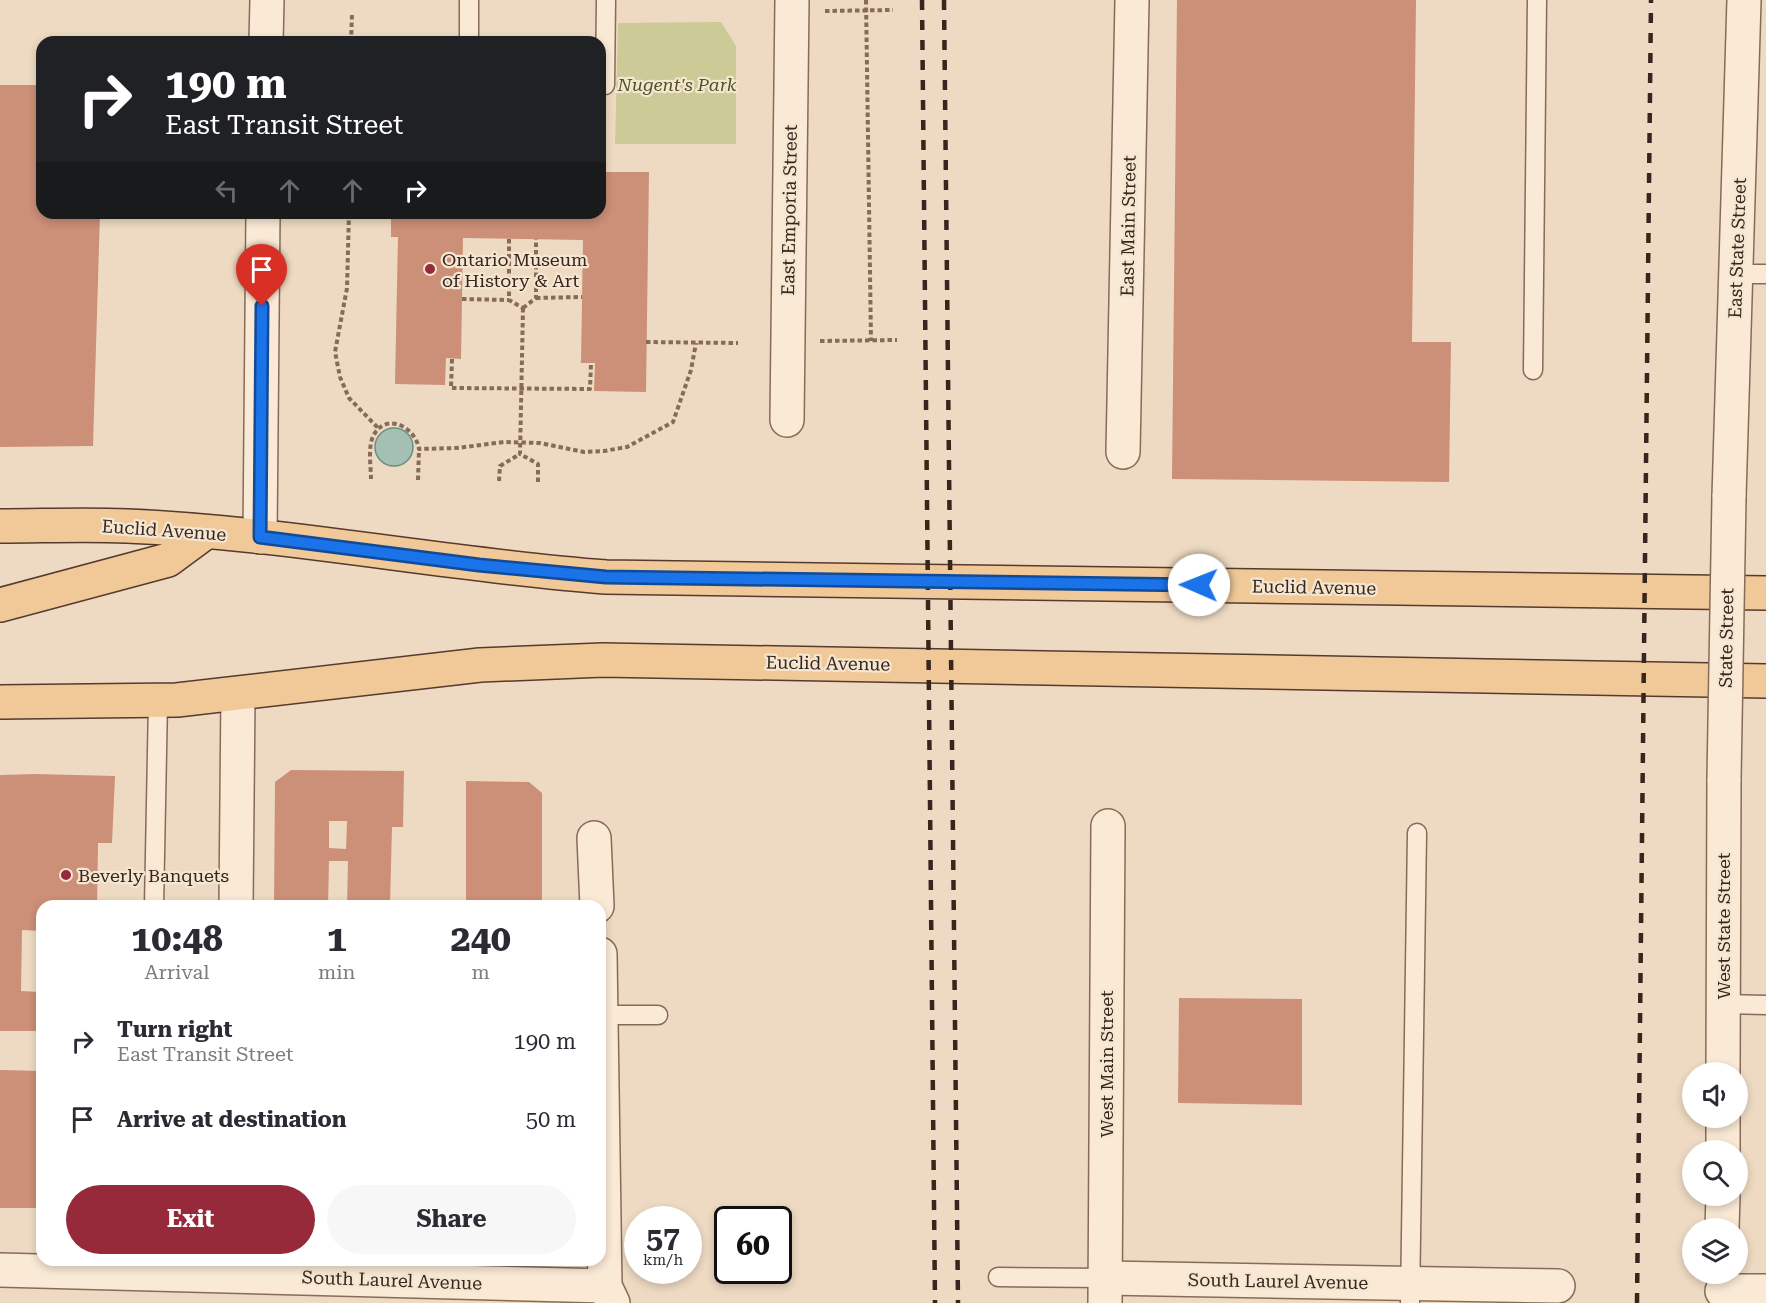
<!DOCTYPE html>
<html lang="en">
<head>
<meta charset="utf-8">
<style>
	:root { --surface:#fff; --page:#f7f7f7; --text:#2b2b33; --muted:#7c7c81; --accent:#96293a }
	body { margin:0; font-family:"Roboto Serif",serif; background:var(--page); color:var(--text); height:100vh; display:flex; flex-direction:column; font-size:22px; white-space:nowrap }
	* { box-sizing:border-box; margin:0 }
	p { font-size:20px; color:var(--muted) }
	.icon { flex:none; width:33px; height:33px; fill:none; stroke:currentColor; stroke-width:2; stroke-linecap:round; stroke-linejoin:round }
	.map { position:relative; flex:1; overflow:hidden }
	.drawer { position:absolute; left:36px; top:900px; width:570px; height:366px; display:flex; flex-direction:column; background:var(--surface); border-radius:18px; box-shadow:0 3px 9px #0003 }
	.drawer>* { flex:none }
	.top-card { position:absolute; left:36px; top:36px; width:570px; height:183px; border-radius:18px; box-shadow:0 3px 9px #0003; background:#202124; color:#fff; overflow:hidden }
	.fabs { position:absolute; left:1682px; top:1062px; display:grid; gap:12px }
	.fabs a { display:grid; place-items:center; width:66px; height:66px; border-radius:50%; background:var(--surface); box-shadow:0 3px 9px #0003; font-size:30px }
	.speed { position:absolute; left:624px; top:1206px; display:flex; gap:12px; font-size:30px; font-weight:700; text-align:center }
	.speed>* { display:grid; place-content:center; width:78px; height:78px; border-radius:50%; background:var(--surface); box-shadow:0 3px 9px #0003; line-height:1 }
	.speed small { font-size:15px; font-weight:400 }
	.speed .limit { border:3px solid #111; border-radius:9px; background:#fff; color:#111 }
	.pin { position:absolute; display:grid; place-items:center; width:51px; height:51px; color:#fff; margin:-62px -26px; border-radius:50% 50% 50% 0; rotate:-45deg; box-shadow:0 0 6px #0007 }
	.pin .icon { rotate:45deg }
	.me { position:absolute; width:66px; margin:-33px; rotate:271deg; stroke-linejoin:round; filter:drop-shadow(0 0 4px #0008) }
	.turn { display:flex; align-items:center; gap:21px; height:126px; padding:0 30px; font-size:27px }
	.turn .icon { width:78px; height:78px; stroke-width:2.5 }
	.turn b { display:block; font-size:42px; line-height:51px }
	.lanes { display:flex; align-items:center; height:57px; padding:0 30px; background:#0003; justify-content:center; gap:30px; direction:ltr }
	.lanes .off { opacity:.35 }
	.eta { display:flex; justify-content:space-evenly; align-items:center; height:102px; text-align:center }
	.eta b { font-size:36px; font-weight:700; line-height:42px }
	.primary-button { display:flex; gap:12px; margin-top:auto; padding:12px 30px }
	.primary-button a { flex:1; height:69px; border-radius:36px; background:var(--accent); color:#fff; font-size:24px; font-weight:700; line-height:69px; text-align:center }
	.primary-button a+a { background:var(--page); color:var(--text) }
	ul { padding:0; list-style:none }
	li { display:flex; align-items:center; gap:18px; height:78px; padding:0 30px }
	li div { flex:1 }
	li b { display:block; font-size:22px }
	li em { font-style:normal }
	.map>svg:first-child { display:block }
</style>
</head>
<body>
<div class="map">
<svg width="1766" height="1303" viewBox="0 0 1766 1303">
	<rect width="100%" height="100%" fill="#eedac2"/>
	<polygon fill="#ccca96" points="721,22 736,46 736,144 615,144 618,23"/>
	<circle fill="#a4c0b4" stroke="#6b8e80" stroke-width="1.5" cx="394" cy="447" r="19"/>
	<g fill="#cc8f77" fill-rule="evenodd">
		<polygon points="1177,0 1416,0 1412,342 1451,342 1449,482 1172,479"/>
		<polygon points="0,85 42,85 42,213 100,213 93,446 0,447"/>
		<polygon points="600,172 649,172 646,392 594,391 595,363 581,363 583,240 463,238 461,359 446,358 445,385 395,384 398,237 391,237 391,213 600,213"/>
		<path d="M291,770L404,771L403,827H392L390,906H347L348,861H329L328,906H274L275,782ZM329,821H347L346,849L329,848Z"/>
		<polygon points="36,774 115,776 112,843 98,843 97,906 42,906 42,931 22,930 21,991 39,992 39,1031 0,1031 0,775"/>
		<polygon points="466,781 529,782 542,793 542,906 466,906"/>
		<polygon points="1179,998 1302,999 1302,1105 1178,1103"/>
		<polygon points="0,1070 42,1071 42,1208 0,1208"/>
	</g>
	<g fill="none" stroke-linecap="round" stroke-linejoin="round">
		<g stroke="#876b59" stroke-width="21">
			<g id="service">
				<polyline points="469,42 469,0"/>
				<polyline points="600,85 605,85 606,0"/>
				<polyline points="1736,274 1766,274"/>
				<polyline points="1533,370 1537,0"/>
				<polyline points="154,906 158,701"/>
				<polyline points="1723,1004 1766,1005"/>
				<polyline points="602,1015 658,1015"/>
				<polyline points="998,1277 1105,1278"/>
				<polyline points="1410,1303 1417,833"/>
			</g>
		</g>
		<g stroke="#876b59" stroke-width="36">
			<g id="minor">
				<polyline points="266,42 267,0"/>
				<polyline points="787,420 792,0"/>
				<polyline points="1123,452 1132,0"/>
				<polyline points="1729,497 1744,0"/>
				<polyline points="260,537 263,213"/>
				<polyline points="594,838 597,906"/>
				<polyline points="236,906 238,694"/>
				<polyline points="600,954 605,1286 613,1303"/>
				<polyline points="1723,1072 1724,779"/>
				<polyline points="1723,1150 1723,1118"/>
				<polyline points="1722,1228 1723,1196"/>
				<polyline points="0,1270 605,1286"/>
				<polyline points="1105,1278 1558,1286"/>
				<polyline points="1722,1291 1766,1291"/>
				<polyline points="1105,1303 1108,826"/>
			</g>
		</g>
		<g stroke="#553a2d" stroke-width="36">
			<g id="primary">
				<path d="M0,526C42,526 85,524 127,526C288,533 446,565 606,577L1766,593"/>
				<polyline points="0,605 168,560 206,532"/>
				<polyline points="0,702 177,700 480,665 603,660 1766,681"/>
			</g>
		</g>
		<g stroke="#876b59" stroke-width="4" stroke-dasharray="4.5 3" stroke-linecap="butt">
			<polyline points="866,0 871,341"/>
			<polyline points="825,11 893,10"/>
			<polyline points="351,42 352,14"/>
			<polyline points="349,213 347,288 335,352 340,377 349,398 379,429"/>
			<polyline points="509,239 509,300 523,308"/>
			<polyline points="536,298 582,297"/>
			<polyline points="462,299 509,300"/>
			<polyline points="523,308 520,454 538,464 538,482"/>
			<polyline points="523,308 536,298 536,239"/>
			<polyline points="820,341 897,340"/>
			<polyline points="646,342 738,343"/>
			<polyline points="452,359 451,388 590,389 591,363"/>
			<path d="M371,479C371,466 367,444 375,433C389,412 416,429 419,449L457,448L504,442L540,443L584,452L604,451L627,447L673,422L691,370L696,343"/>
			<polyline points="418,480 419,449"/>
			<polyline points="499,481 500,466 520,454"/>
		</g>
		<use href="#service" stroke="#f9e9d5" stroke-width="18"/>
		<use href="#minor" stroke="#f9e9d5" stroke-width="33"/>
		<use href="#primary" stroke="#f1c999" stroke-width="33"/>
		<g stroke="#37261d" stroke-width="4.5" stroke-dasharray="10 10" stroke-linecap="butt">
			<polyline points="922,0 935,1303"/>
			<polyline points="944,0 958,1303"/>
			<polyline points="1637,1303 1651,0"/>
		</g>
		<g stroke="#876b59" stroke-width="36" stroke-linecap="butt">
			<polyline id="minor-bridge" points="1724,779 1729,497"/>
		</g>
		<use href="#minor-bridge" stroke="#f9e9d5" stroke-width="33"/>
	</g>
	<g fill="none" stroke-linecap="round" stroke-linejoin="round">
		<g stroke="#114b97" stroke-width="15">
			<polyline id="route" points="262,306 260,537 479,565 606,577 1199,585"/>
		</g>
		<use href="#route" stroke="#1a73e8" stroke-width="10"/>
	</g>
	<g fill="#96293a" stroke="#f5e6d1" stroke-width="2">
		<circle cx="430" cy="269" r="6"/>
		<circle cx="66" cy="875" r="6"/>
	</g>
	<g text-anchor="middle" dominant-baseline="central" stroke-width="4.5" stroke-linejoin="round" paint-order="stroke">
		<g font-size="18" font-style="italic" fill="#4e5324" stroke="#f5e6d1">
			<text x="677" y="84">Nugent's Park</text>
		</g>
		<g font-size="18" fill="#37261d" stroke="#f5e6d1">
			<text transform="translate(789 210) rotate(-89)">East Emporia Street</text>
			<text transform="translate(1128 226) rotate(-89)">East Main Street</text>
			<text transform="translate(1737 248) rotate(-88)">East State Street</text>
			<text transform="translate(164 530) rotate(4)">Euclid Avenue</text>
			<text transform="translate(1314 587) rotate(1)">Euclid Avenue</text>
			<text transform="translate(1726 638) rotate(-89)">State Street</text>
			<text transform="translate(828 663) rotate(1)">Euclid Avenue</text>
			<text transform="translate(1723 926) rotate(-90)">West State Street</text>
			<text transform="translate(1106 1064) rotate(-90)">West Main Street</text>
			<text transform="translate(392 1280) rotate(2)">South Laurel Avenue</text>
			<text transform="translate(1278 1281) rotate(1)">South Laurel Avenue</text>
		</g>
		<g font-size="18" fill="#37261d" stroke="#f5e6d1" text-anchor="start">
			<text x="442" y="259">Ontario Museum<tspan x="442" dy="21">of History &amp; Art</tspan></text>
			<text x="78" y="875">Beverly Banquets</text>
		</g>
	</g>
</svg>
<div class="fabs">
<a><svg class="icon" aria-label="sound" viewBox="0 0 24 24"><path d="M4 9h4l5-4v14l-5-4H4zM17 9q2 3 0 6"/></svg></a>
<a><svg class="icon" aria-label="search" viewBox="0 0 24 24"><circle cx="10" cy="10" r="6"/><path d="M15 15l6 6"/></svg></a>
<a><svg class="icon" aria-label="layers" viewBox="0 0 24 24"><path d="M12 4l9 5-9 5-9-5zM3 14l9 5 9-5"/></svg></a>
</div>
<div class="speed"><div>57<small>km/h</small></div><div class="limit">60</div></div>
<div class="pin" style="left:262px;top:306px;background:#d93025"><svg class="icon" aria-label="arrive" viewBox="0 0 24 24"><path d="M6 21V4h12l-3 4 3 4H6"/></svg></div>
<svg class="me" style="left:1199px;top:585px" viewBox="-20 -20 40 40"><circle r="19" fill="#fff"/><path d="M0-13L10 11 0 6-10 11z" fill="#1a73e8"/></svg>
<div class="top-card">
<div class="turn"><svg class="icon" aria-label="right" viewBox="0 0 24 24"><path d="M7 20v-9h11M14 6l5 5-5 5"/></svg><div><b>190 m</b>East Transit Street</div></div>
<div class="lanes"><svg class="icon off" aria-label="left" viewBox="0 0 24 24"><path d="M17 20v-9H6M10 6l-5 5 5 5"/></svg><svg class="icon off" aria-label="ahead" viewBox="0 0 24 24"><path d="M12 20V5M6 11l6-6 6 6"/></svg><svg class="icon off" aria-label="ahead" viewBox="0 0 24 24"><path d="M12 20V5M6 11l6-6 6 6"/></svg><svg class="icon" aria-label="right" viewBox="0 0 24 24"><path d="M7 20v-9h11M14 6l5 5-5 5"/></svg></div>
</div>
<section class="drawer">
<div class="eta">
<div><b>10:48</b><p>Arrival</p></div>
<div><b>1</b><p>min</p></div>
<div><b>240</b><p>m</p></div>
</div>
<ul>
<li><svg class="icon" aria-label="right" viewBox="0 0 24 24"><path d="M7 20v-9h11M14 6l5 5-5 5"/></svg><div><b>Turn right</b><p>East Transit Street</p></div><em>190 m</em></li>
<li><svg class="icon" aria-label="arrive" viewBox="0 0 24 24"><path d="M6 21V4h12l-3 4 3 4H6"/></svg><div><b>Arrive at destination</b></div><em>50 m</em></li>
</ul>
<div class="primary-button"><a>Exit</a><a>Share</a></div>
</section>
</div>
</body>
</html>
